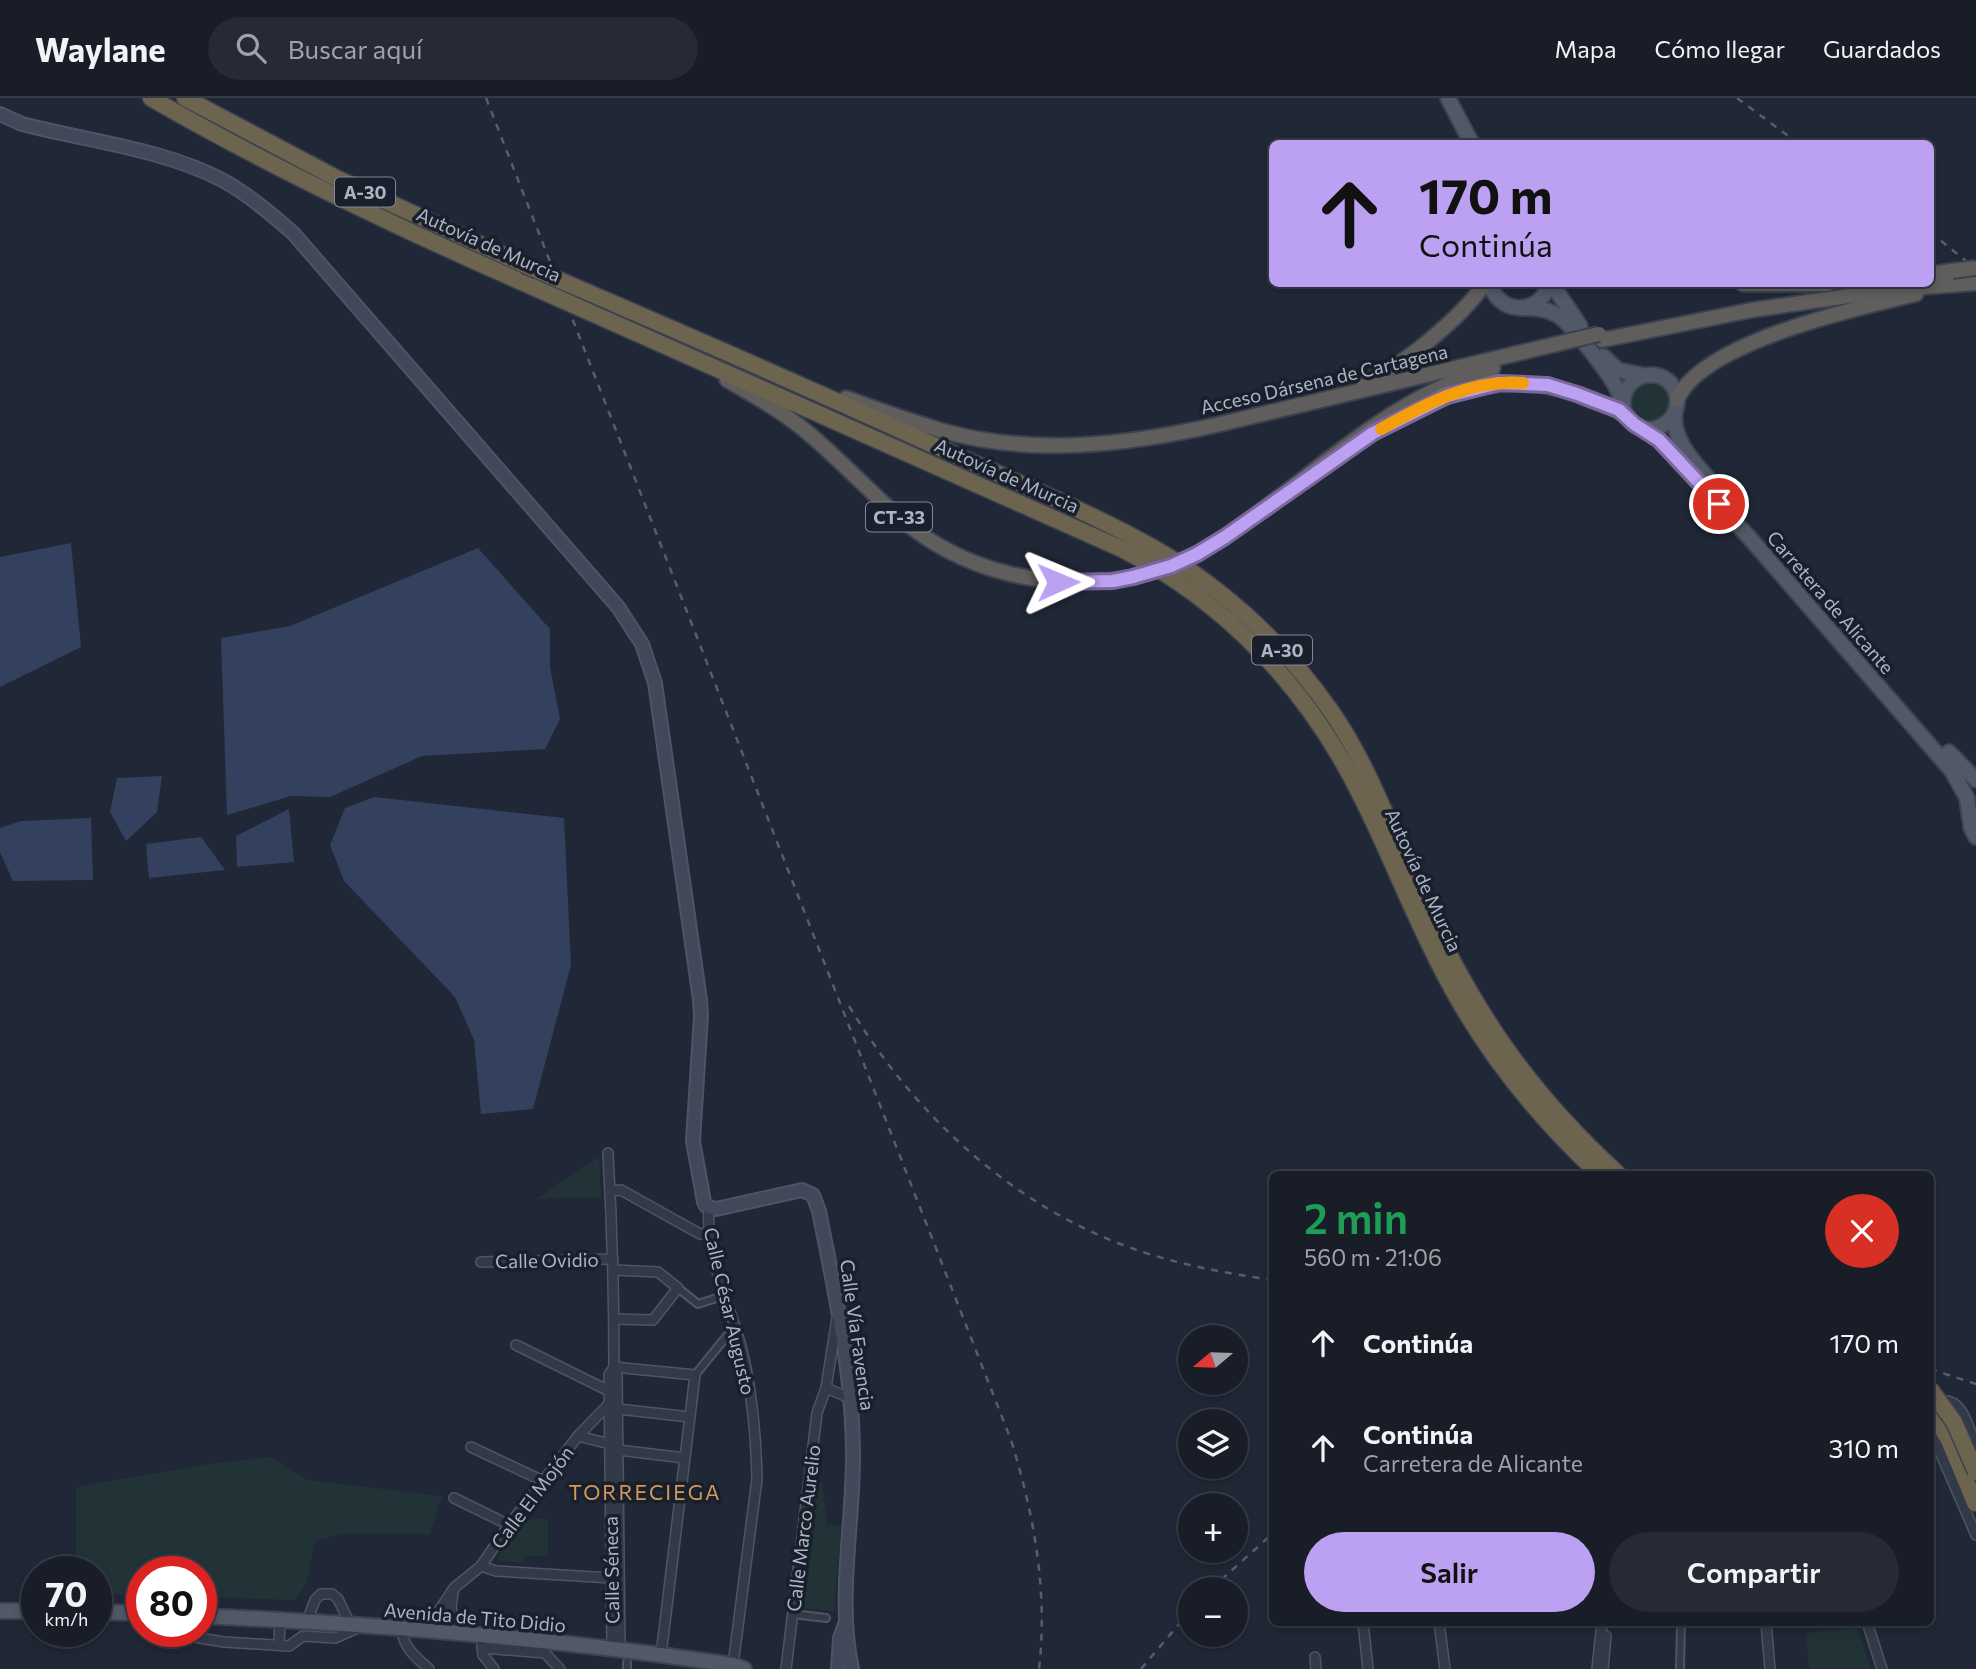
<!DOCTYPE html>
<html lang="es">
<head>
<meta charset="utf-8">
<style>
	:root { --surface:#181d28; --page:#252a34; --text:#f1f3f6; --muted:#9fa2a8; --line:#363b45; --accent:#bca0f2 }
	body { margin:0; font-family:Commissioner,sans-serif; background:var(--page); color:var(--text); height:100vh; display:flex; flex-direction:column; font-size:26px; white-space:nowrap }
	* { box-sizing:border-box; margin:0 }
	p { font-size:23px; color:var(--muted) }
	.icon { flex:none; width:38px; height:38px; fill:none; stroke:currentColor; stroke-width:2; stroke-linecap:round; stroke-linejoin:round }
	.map { position:relative; flex:1; overflow:hidden }
	.details { position:absolute; left:1269px; top:1073px; width:665px; height:455px; display:flex; flex-direction:column; background:var(--surface); border-radius:10px; box-shadow:0 4px 10px #0003,0 0 0 2px var(--line) }
	.details>* { flex:none }
	.guide { position:absolute; left:1269px; top:42px; width:665px; height:147px; border-radius:10px; box-shadow:0 4px 10px #0003,0 0 0 2px var(--line); background:#bca0f2; color:#111; overflow:hidden }
	.needle { width:46px; rotate:251deg }
	.buttons { position:absolute; left:1178px; top:1227px; display:grid; gap:14px }
	.buttons a { display:grid; place-items:center; width:70px; height:70px; border-radius:50%; background:var(--surface); box-shadow:0 4px 10px #0003,0 0 0 2px var(--line); font-size:35px }
	.speed { position:absolute; left:21px; top:1458px; display:flex; gap:14px; font-size:35px; font-weight:700; text-align:center }
	.speed>* { display:grid; place-content:center; width:91px; height:91px; border-radius:50%; background:var(--surface); box-shadow:0 4px 10px #0003,0 0 0 2px var(--line); line-height:1 }
	.speed small { font-size:18px; font-weight:400 }
	.speed .limit { border:10px solid #d22; background:#fff; color:#111 }
	.pin { position:absolute; display:grid; place-items:center; width:60px; height:60px; color:#fff; margin:-30px; border:4px solid #fff; border-radius:50%; box-shadow:0 2px 7px #0007 }
	.me { position:absolute; width:77px; margin:-38px; rotate:89deg; stroke-linejoin:round; filter:drop-shadow(0 0 5px #0008) }
	.turn { display:flex; align-items:center; gap:24px; height:147px; padding:0 35px; font-size:32px }
	.turn .icon { width:91px; height:91px; stroke-width:2.5 }
	.turn b { display:block; font-size:49px; line-height:60px }
	.round { display:grid; place-items:center; flex:none; width:74px; height:74px; border-radius:37px; background:var(--page) }
	.overview { display:flex; align-items:center; justify-content:space-between; height:119px; padding:0 35px }
	h1 { font-size:42px; font-weight:600; line-height:52px; color:#1e9e55 }
	.action { display:flex; gap:14px; margin-top:auto; padding:14px 35px }
	.action a { flex:1; height:80px; border-radius:42px; background:var(--accent); color:#111; font-size:28px; font-weight:600; line-height:80px; text-align:center }
	.action a+a { background:var(--page); color:var(--text) }
	ul { padding:0; list-style:none }
	li { display:flex; align-items:center; gap:21px; height:105px; padding:0 35px }
	li div { flex:1 }
	li b { display:block; font-size:26px }
	li em { font-style:normal }
	header { display:flex; align-items:center; gap:42px; box-sizing:border-box; height:98px; padding:0 35px; background:var(--surface); border-bottom:2px solid var(--line) }
	header strong { font-size:33px }
	nav { display:flex; gap:38px; margin-inline-start:auto; font-size:24px }
	.search { width:490px; height:63px; background:var(--page); display:flex; align-items:center; gap:18px; box-sizing:border-box; padding:0 24px; border-radius:38px; color:var(--muted); font-size:26px }
	.map>svg:first-child { display:block }
</style>
</head>
<body>
<header>
<strong>Waylane</strong>
<div class="search"><svg class="icon" aria-label="search" viewBox="0 0 24 24"><circle cx="10" cy="10" r="6"/><path d="M15 15l6 6"/></svg>Buscar aquí</div>
<nav><a>Mapa</a><a>Cómo llegar</a><a>Guardados</a></nav>
</header>
<div class="map">
<svg width="1976" height="1571" viewBox="0 0 1976 1571">
	<rect width="100%" height="100%" fill="#202736"/>
	<g fill="#223337">
		<circle cx="1650" cy="304" r="19"/>
		<polygon points="599,1059 601,1099 537,1101"/>
		<polygon points="271,1359 308,1382 442,1398 430,1436 339,1436 314,1444 307,1485 295,1502 201,1499 201,1474 142,1474 142,1497 96,1496 96,1474 76,1473 76,1389 208,1366"/>
		<polygon points="816,1383 822,1384 827,1427 841,1428 834,1513 801,1510"/>
		<polygon points="523,1421 548,1421 548,1458 524,1458 523,1465 498,1463 499,1457"/>
		<polygon points="1857,1530 1871,1571 1809,1571 1806,1535"/>
	</g>
	<g fill="#33415e">
		<polygon points="71,445 81,549 0,589 0,459"/>
		<polygon points="478,450 550,531 550,569 560,621 545,651 422,658 330,699 291,698 227,717 221,540 290,528"/>
		<polygon points="162,678 157,714 126,743 110,714 117,680"/>
		<polygon points="374,699 564,720 571,867 533,1011 481,1016 474,942 455,899 344,783 330,747 345,710"/>
		<polygon points="289,711 294,764 237,769 236,738"/>
		<polygon points="91,720 93,782 13,783 0,754 0,730 21,723"/>
		<polygon points="201,739 225,772 149,780 146,746"/>
	</g>
	<g fill="none" stroke-linecap="round" stroke-linejoin="round">
		<g stroke="#4e5462" stroke-width="10">
			<g id="pedestrian">
				<polyline points="678,1190 698,1206 723,1198"/>
				<polyline points="695,1277 735,1228"/>
				<polyline points="793,1516 826,1520"/>
				<polyline points="627,1564 627,1571"/>
				<polyline points="1680,1571 1681,1524"/>
			</g>
		</g>
		<g stroke="#4e5462" stroke-width="12">
			<g id="minor">
				<path d="M608,1055C612,1126 614,1197 614,1269L617,1277L620,1551"/>
				<polyline points="610,1093 621,1092 700,1136 710,1134"/>
				<path d="M709,1110C705,1160 730,1205 742,1252C752,1293 756,1338 757,1381L733,1567"/>
				<polyline points="481,1164 613,1161"/>
				<polyline points="614,1172 658,1174 678,1190 653,1222 614,1221"/>
				<polyline points="837,1220 826,1290 850,1300"/>
				<polyline points="516,1247 609,1293"/>
				<polyline points="614,1269 695,1277 661,1557"/>
				<path d="M1938,1304C1963,1296 1969,1332 1976,1349"/>
				<polyline points="618,1311 690,1319"/>
				<polyline points="1930,1331 1976,1437"/>
				<polyline points="578,1338 610,1346"/>
				<polyline points="471,1349 543,1383"/>
				<polyline points="618,1352 685,1360"/>
				<polyline points="454,1400 509,1427"/>
				<polyline points="481,1468 496,1473 611,1480"/>
				<polyline points="453,1495 451,1509 455,1536"/>
				<polyline points="307,1523 315,1502 321,1496 332,1496 338,1501 350,1526"/>
				<polyline points="1363,1524 1368,1571"/>
				<polyline points="1439,1524 1445,1571"/>
				<polyline points="1766,1524 1770,1571"/>
				<polyline points="1867,1524 1882,1571"/>
				<path d="M402,1531C403,1550 416,1559 429,1571"/>
				<polyline points="173,1533 188,1538 224,1544 289,1548 303,1538 335,1540 360,1529"/>
				<polyline points="431,1534 434,1520 454,1490 481,1468 509,1427 578,1338 609,1306"/>
				<polyline points="482,1546 483,1557 494,1571"/>
				<polyline points="279,1547 280,1521"/>
				<polyline points="482,1550 545,1555 560,1571"/>
				<polyline points="612,1551 609,1277 614,1269"/>
				<polyline points="1315,1559 1316,1571"/>
				<polyline points="786,1571 817,1315 826,1290"/>
				<polyline points="1597,1571 1602,1524"/>
				<polyline points="1603,1571 1606,1538"/>
			</g>
		</g>
		<g stroke="#4e5462" stroke-width="16">
			<g id="secondary">
				<path d="M0,16L22,26C87,43 164,51 224,83C249,97 271,116 293,135L618,509L642,546L655,585L700,902L701,918L693,1043L704,1104L706,1108L716,1111L802,1092L813,1097L819,1113C835,1194 853,1276 853,1359C853,1430 837,1502 852,1571"/>
				<polyline points="838,1571 840,1540 846,1524"/>
			</g>
		</g>
		<g stroke="#3d4350" stroke-width="18">
			<g id="primary">
				<polyline points="1448,0 1472,46"/>
				<path d="M1490,186C1499,217 1540,218 1549,186"/>
				<polyline points="1552,186 1580,228"/>
				<path d="M1520,210C1533,210 1545,210 1557,217C1571,225 1609,275 1617,291C1623,302 1622,316 1632,325C1650,340 1679,325 1677,301C1674,267 1623,269 1623,307"/>
				<polyline points="1603,258 1618,272 1642,277"/>
				<path d="M1675,313C1671,339 1691,361 1707,379"/>
				<polyline points="1638,328 1659,342 1748,438 1952,673 1967,700 1970,722"/>
				<polyline points="1949,654 1976,682"/>
				<polyline points="1971,716 1971,729 1976,739"/>
				<polyline points="0,1513 37,1513"/>
				<polyline points="96,1514 142,1515"/>
				<path d="M201,1518C379,1526 557,1541 733,1567L744,1571"/>
			</g>
		</g>
		<g stroke="#3b414e" stroke-width="18">
			<g id="trunk">
				<polyline points="1930,176 1952,173"/>
				<polyline points="1743,186 1828,186"/>
				<polyline points="1602,242 1752,212 1897,191 1976,185"/>
				<path d="M727,282C755,298 783,314 807,334C839,361 867,391 898,418C962,475 1050,494 1133,479"/>
				<path d="M1364,284C1399,272 1464,217 1484,186"/>
				<path d="M846,300C878,312 910,323 943,333C1032,358 1127,347 1216,327L1569,243"/>
				<path d="M1677,302C1701,244 1858,210 1916,196"/>
				<path d="M1406,317C1466,284 1529,273 1593,303C1605,308 1618,310 1627,319"/>
				<path d="M1197,456C1298,397 1377,302 1493,270"/>
			</g>
		</g>
		<g stroke="#3b414e" stroke-width="19">
			<g id="motorway">
				<path d="M151,0C274,71 403,132 533,189"/>
				<polyline points="185,0 340,82 525,167"/>
				<path d="M580,191C701,243 820,295 940,350C1006,380 1076,408 1141,443C1216,483 1282,543 1331,613C1370,669 1393,737 1421,799C1472,911 1527,993 1618,1076"/>
				<path d="M605,221L1122,451C1227,504 1309,592 1361,698C1393,761 1417,828 1452,890C1490,960 1541,1022 1599,1076"/>
				<polyline points="1930,1311 1949,1342 1975,1405"/>
			</g>
		</g>
		<use href="#pedestrian" stroke="#333a47" stroke-width="6"/>
		<use href="#minor" stroke="#333a47" stroke-width="9"/>
		<use href="#secondary" stroke="#41485a" stroke-width="12"/>
		<use href="#primary" stroke="#515867" stroke-width="14"/>
		<use href="#trunk" stroke="#5f5e5c" stroke-width="14"/>
		<use href="#motorway" stroke="#6d6450" stroke-width="16"/>
		<g stroke="#555d6e" stroke-width="2.5" stroke-dasharray="7 7" stroke-linecap="butt">
			<path d="M486,0L1011,1342C1034,1416 1048,1493 1039,1571"/>
			<polyline points="1737,0 1799,46"/>
			<polyline points="1930,134 1976,171"/>
			<path d="M849,908C918,1023 1022,1117 1152,1157C1192,1169 1232,1176 1272,1182"/>
			<polyline points="1930,1271 1976,1286"/>
			<polyline points="1211,1491 1272,1436"/>
			<polyline points="1141,1571 1190,1513"/>
		</g>
		<g stroke="#3b414e" stroke-width="18" stroke-linecap="butt">
			<g id="trunk-bridge">
				<polyline points="1952,173 1976,170"/>
				<polyline points="1569,243 1599,236"/>
				<polyline points="1133,479 1171,468 1197,456"/>
			</g>
		</g>
		<g stroke="#3b414e" stroke-width="19" stroke-linecap="butt">
			<g id="motorway-bridge">
				<polyline points="525,167 580,191"/>
				<polyline points="533,189 605,221"/>
				<polyline points="1930,1291 1954,1324 1976,1374"/>
			</g>
		</g>
		<use href="#trunk-bridge" stroke="#5f5e5c" stroke-width="14"/>
		<use href="#motorway-bridge" stroke="#6d6450" stroke-width="16"/>
	</g>
	<g fill="none" stroke-linecap="round" stroke-linejoin="round">
		<g stroke="#7a689d" stroke-width="18">
			<polyline id="route" points="1058,484 1113,483 1133,479 1171,468 1197,456 1225,439 1373,335 1447,298 1499,285 1548,287 1577,296 1619,312 1634,326 1659,342 1719,406"/>
		</g>
		<use href="#route" stroke="#bca0f2" stroke-width="12"/>
		<path stroke="#f59e0b" stroke-width="12" d="M1381,331C1425,306 1472,281 1523,285"/>
	</g>
	<g text-anchor="middle" dominant-baseline="central" stroke-width="7" stroke-linejoin="round" paint-order="stroke">
		<g fill="#191f2b" stroke="#818796" stroke-width="2">
			<rect x="335" y="79.5" width="60" height="29" rx="5"/>
			<rect x="866" y="404.5" width="66" height="29" rx="5"/>
			<rect x="1252" y="537.5" width="60" height="29" rx="5"/>
		</g>
		<g font-size="18" font-weight="bold" fill="#adb4c4">
			<text x="365" y="94">A-30</text>
			<text x="899" y="419">CT-33</text>
			<text x="1282" y="552">A-30</text>
		</g>
		<g font-size="19" fill="#adb4c4" stroke="#191f2b">
			<text transform="translate(489 146) rotate(24)">Autovía de Murcia</text>
			<text transform="translate(1324 281) rotate(-13)">Acceso Dársena de Cartagena</text>
			<text transform="translate(1007 377) rotate(24)">Autovía de Murcia</text>
			<text transform="translate(1831 504) rotate(49)">Carretera de Alicante</text>
			<text transform="translate(1424 782) rotate(65)">Autovía de Murcia</text>
			<text transform="translate(547 1162) rotate(-1)">Calle Ovidio</text>
			<text transform="translate(730 1213) rotate(77)">Calle César Augusto</text>
			<text transform="translate(858 1237) rotate(82)">Calle Vía Favencia</text>
			<text transform="translate(532 1399) rotate(-53)">Calle El Mojón</text>
			<text transform="translate(803 1430) rotate(-83)">Calle Marco Aurelio</text>
			<text transform="translate(611 1472) rotate(-91)">Calle Séneca</text>
			<text transform="translate(475 1519) rotate(5)">Avenida de Tito Didio</text>
		</g>
		<g font-size="21" letter-spacing="2" fill="#d19a5b" stroke="#191f2b">
			<text x="645" y="1393">TORRECIEGA</text>
		</g>
	</g>
</svg>
<div class="buttons">
<a><svg class="needle" viewBox="-14 -14 28 28"><path d="M0-13l5 13h-10z" fill="#e53935"/><path d="M0 13l5-13h-10z" fill="#9fa2a8"/></svg></a>
<a><svg class="icon" aria-label="layers" viewBox="0 0 24 24"><path d="M12 4l9 5-9 5-9-5zM3 14l9 5 9-5"/></svg></a>
<a>+</a>
<a>−</a>
</div>
<div class="speed"><div>70<small>km/h</small></div><div class="limit">80</div></div>
<div class="pin" style="left:1719px;top:406px;background:#d93025"><svg class="icon" aria-label="arrive" viewBox="0 0 24 24"><path d="M6 21V4h12l-3 4 3 4H6"/></svg></div>
<svg class="me" style="left:1058px;top:484px" viewBox="-20 -20 40 40"><path d="M0-17L14 15 0 8-14 15z" fill="#bca0f2" stroke="#fff" stroke-width="4"/></svg>
<div class="guide">
<div class="turn"><svg class="icon" aria-label="ahead" viewBox="0 0 24 24"><path d="M12 20V5M6 11l6-6 6 6"/></svg><div><b>170 m</b>Continúa</div></div>
</div>
<section class="details">
<div class="overview"><div><h1>2 min</h1><p>560 m · 21:06</p></div><a class="round" style="background:#d93025;color:#fff"><svg class="icon" aria-label="close" viewBox="0 0 24 24"><path d="M6 6l12 12M18 6L6 18"/></svg></a></div>
<ul>
<li><svg class="icon" aria-label="ahead" viewBox="0 0 24 24"><path d="M12 20V5M6 11l6-6 6 6"/></svg><div><b>Continúa</b></div><em>170 m</em></li>
<li><svg class="icon" aria-label="ahead" viewBox="0 0 24 24"><path d="M12 20V5M6 11l6-6 6 6"/></svg><div><b>Continúa</b><p>Carretera de Alicante</p></div><em>310 m</em></li>
</ul>
<div class="action"><a>Salir</a><a>Compartir</a></div>
</section>
</div>
</body>
</html>
